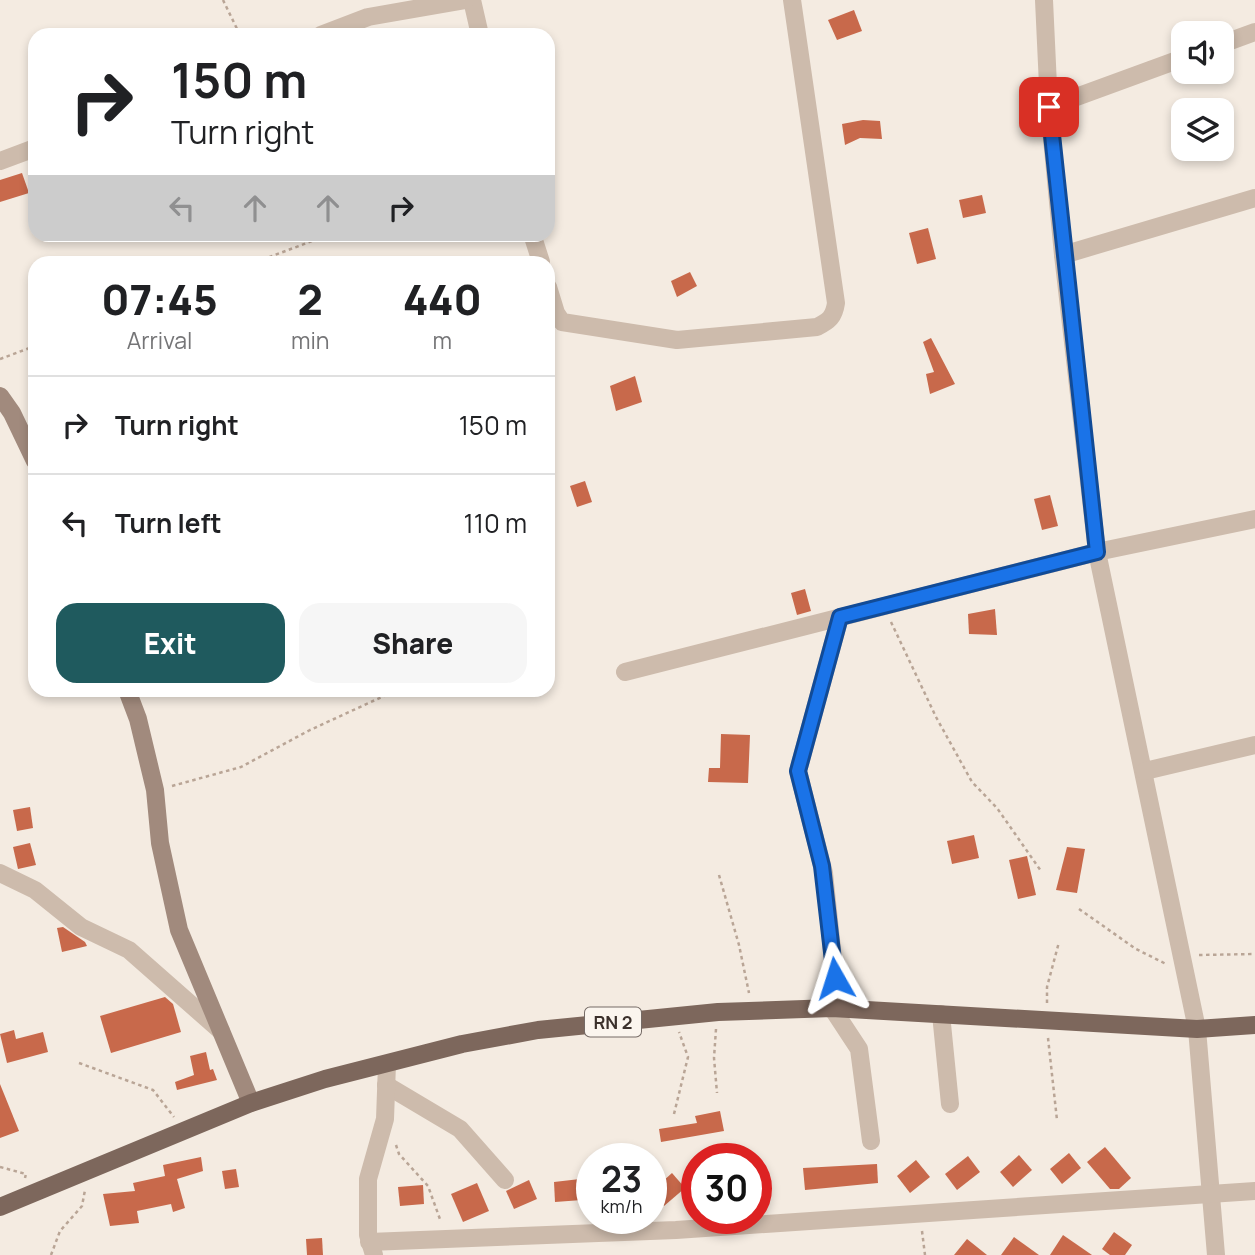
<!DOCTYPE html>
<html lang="en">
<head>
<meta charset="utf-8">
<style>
	:root { --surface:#fff; --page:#f6f6f6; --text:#202124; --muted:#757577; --line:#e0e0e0; --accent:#1f5a5e }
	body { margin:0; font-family:Manrope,sans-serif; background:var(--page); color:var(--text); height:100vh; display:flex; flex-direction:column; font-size:26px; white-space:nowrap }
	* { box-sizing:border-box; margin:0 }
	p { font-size:23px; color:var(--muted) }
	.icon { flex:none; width:38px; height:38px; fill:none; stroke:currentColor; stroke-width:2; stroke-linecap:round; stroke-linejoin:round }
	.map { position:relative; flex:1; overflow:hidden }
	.side { position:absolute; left:28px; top:256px; width:527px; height:441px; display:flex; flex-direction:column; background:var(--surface); border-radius:21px; box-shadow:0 4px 10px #0003 }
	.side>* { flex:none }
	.top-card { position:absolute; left:28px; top:28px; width:527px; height:214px; border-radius:21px; box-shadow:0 4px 10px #0003; background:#fff; color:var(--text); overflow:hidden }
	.buttons { position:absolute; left:1171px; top:21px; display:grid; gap:14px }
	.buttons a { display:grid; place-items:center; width:63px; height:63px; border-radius:14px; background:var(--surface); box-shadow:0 4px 10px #0003; font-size:35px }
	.speed { position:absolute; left:576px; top:1143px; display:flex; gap:14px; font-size:35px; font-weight:700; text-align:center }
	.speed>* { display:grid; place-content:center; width:91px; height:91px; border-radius:50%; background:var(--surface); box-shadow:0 4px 10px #0003; line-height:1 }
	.speed small { font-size:18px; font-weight:400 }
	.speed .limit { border:10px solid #d22; background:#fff; color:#111 }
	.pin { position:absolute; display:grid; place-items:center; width:60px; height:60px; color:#fff; margin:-30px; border-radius:14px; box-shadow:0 4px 10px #0006 }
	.me { position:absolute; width:77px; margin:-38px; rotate:354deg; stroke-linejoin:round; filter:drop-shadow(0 0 5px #0008) }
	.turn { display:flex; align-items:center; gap:24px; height:147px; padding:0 28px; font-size:32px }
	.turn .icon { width:91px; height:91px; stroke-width:2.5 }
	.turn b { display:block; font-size:49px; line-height:60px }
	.lanes { display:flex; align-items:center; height:66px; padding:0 28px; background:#0003; justify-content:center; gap:35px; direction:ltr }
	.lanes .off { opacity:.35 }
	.eta { display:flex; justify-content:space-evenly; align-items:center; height:119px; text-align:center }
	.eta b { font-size:42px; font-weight:800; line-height:49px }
	.button { display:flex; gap:14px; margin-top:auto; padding:14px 28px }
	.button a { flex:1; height:80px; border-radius:21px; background:var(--accent); color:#fff; font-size:28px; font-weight:800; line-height:80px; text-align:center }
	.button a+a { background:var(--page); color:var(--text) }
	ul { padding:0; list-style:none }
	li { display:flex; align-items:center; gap:21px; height:98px; padding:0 28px; border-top:2px solid var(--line) }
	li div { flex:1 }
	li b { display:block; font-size:26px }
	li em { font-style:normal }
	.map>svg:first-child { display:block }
</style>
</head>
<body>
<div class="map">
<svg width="1255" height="1255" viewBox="0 0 1255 1255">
	<rect width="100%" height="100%" fill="#f4ebe1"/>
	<g fill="#c8694b">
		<polygon points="854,10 862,31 837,40 828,20"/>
		<polygon points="863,120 880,121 882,139 860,138 845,145 842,124"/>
		<polygon points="22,173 29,193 0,202 0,180"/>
		<polygon points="982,195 986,213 963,218 959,200"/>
		<polygon points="928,228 936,259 917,264 909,233"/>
		<polygon points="690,272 697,286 677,297 671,281"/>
		<polygon points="931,338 955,384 930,394 926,374 934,372 923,342"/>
		<polygon points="635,376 642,402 616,411 610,386"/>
		<polygon points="585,481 592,502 577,507 570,486"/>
		<polygon points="1050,495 1058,526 1042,530 1034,499"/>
		<polygon points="805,589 811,611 797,615 791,593"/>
		<polygon points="995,609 997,635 969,634 968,614"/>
		<polygon points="721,734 750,735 748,783 708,782 709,768 720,768"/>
		<polygon points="30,807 33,828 17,831 13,810"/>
		<polygon points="974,835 979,858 952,864 947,841"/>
		<polygon points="30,843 36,865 18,869 13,847"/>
		<polygon points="1067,847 1085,849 1077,893 1056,890"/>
		<polygon points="1027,856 1036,895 1018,899 1009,860"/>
		<polygon points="63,927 85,942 87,946 62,952 57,928"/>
		<polygon points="165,997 173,1004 181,1032 111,1053 100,1016"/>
		<polygon points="14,1030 16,1039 43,1032 48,1052 7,1063 0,1034"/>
		<polygon points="206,1052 210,1070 213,1069 217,1080 177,1090 175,1082 194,1075 190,1056"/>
		<polygon points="0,1084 19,1131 0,1138"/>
		<polygon points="720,1111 724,1131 661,1142 659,1129 697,1123 695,1116"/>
		<polygon points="1105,1147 1131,1178 1119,1189 1110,1189 1087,1162"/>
		<polygon points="1069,1153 1081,1168 1062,1184 1050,1169"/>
		<polygon points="1019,1155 1032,1170 1013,1187 1000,1172"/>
		<polygon points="968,1156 980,1172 957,1190 945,1174"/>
		<polygon points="201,1157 203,1171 177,1179 185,1208 173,1212 171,1204 137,1211 139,1223 110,1226 103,1194 135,1191 133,1183 165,1176 163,1165"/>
		<polygon points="916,1160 930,1177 910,1193 897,1176"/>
		<polygon points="877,1164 878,1183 805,1190 803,1168"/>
		<polygon points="236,1169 239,1187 225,1189 222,1171"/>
		<polygon points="672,1173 685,1188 664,1206 652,1191"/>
		<polygon points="580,1179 582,1200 555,1202 554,1182"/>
		<polygon points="529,1180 537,1199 514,1209 506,1191"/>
		<polygon points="477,1183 489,1211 463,1222 451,1194"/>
		<polygon points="423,1185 424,1204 400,1206 398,1187"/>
		<polygon points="1114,1232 1132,1245 1125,1255 1110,1255 1102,1249"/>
		<polygon points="1063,1235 1092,1255 1050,1255"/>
		<polygon points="1014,1237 1039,1255 1001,1255"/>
		<polygon points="322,1238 323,1255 307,1255 306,1239"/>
		<polygon points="967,1239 987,1255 954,1255"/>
	</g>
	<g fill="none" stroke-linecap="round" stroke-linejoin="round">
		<g stroke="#b9a596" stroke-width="2.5" stroke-dasharray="3.5 3.5" stroke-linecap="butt">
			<polyline points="223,0 240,35"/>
			<polyline points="256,262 331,234"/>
			<polyline points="0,359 35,346"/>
			<polyline points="891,622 936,717 972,782 997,808 1041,871"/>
			<polyline points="172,786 241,767 310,730 397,690"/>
			<polyline points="719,875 739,945 749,993"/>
			<polyline points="1079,909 1136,949 1166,964"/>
			<polyline points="1199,955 1255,954"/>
			<polyline points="1047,1003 1047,987 1059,942"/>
			<polyline points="716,1029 714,1058 717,1093"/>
			<polyline points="1048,1038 1057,1120"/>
			<polyline points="79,1063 153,1090 174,1117"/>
			<polyline points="674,1114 688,1057 679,1032"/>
			<polyline points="396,1145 399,1154 428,1186 441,1222"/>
			<polyline points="0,1167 26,1174 25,1178"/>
			<polyline points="922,1231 925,1255"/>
			<polyline points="51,1255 60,1231 82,1206 85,1190"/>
		</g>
		<g stroke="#cdbbac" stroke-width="18">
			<polyline points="472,0 480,35"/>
			<polyline points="1044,0 1049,107 1063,255 1097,552 1197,1029 1216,1255"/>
			<polyline points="321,35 368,17 466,0"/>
			<polyline points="1222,44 1255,32"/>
			<polyline points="1049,107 1183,58"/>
			<polyline points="0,161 35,148"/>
			<polyline points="532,234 541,262"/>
			<polyline points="1063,255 1255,198"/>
			<path d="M548,287L556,313L562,322L677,340L817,327C829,321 834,317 836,303L792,0"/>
			<polyline points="840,617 798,771 824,873 835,978 832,1008 859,1049 871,1141"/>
			<polyline points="625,672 1097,552 1255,519"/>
			<polyline points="1145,771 1255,745"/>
			<polyline points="0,873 35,890 81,927 129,950 221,1031"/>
			<polyline points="941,1014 950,1104"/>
			<polyline points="386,1085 460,1129 505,1180"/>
			<polyline points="369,1242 676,1230 1255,1191"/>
			<polyline points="374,1255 368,1235 368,1179 385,1119 387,1064"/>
		</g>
		<g stroke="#a18a7d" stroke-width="18">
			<polyline points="0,396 12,413 35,461"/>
			<polyline points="127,690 138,719 155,790 160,843 179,930 251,1103"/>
		</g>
		<polyline stroke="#7d675c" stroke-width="18" points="0,1207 251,1103 325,1079 462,1044 538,1030 718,1012 832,1008 1197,1029 1255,1025"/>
	</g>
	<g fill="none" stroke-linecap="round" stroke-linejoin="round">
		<g stroke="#114b97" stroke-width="18">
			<polyline id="route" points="835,978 822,866 798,771 840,617 1097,552 1049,107"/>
		</g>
		<use href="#route" stroke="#1a73e8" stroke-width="12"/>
	</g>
	<g text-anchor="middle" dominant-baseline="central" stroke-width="5" stroke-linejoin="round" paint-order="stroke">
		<rect fill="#fbf5ee" stroke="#756b66" stroke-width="2" x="585" y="1007.5" width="56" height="29" rx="5"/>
		<g font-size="18" font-weight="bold" fill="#3b302b">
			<text x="613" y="1022">RN 2</text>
		</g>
	</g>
</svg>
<div class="buttons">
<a><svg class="icon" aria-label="sound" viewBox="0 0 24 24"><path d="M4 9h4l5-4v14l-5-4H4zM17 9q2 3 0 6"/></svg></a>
<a><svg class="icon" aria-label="layers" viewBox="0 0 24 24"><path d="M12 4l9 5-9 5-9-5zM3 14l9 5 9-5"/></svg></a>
</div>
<div class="speed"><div>23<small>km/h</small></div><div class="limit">30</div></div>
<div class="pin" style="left:1049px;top:107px;background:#d93025"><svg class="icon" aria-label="arrive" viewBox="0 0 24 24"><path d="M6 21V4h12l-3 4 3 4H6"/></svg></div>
<svg class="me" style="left:835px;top:978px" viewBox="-20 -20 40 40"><path d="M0-17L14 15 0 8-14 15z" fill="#1a73e8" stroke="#fff" stroke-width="4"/></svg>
<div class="top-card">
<div class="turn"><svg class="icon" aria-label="right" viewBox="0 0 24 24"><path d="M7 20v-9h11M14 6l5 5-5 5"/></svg><div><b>150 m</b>Turn right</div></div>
<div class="lanes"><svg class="icon off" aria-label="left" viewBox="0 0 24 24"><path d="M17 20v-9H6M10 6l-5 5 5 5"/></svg><svg class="icon off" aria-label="ahead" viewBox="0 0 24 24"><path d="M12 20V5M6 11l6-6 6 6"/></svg><svg class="icon off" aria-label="ahead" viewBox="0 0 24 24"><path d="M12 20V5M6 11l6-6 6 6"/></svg><svg class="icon" aria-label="right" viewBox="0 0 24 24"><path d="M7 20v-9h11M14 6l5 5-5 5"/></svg></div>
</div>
<section class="side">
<div class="eta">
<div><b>07:45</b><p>Arrival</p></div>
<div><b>2</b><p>min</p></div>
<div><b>440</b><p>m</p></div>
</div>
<ul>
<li><svg class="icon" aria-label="right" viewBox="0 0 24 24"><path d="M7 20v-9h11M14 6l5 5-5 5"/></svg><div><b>Turn right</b></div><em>150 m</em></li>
<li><svg class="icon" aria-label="left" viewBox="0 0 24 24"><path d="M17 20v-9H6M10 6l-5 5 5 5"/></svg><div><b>Turn left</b></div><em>110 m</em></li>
</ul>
<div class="button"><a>Exit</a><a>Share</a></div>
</section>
</div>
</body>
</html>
